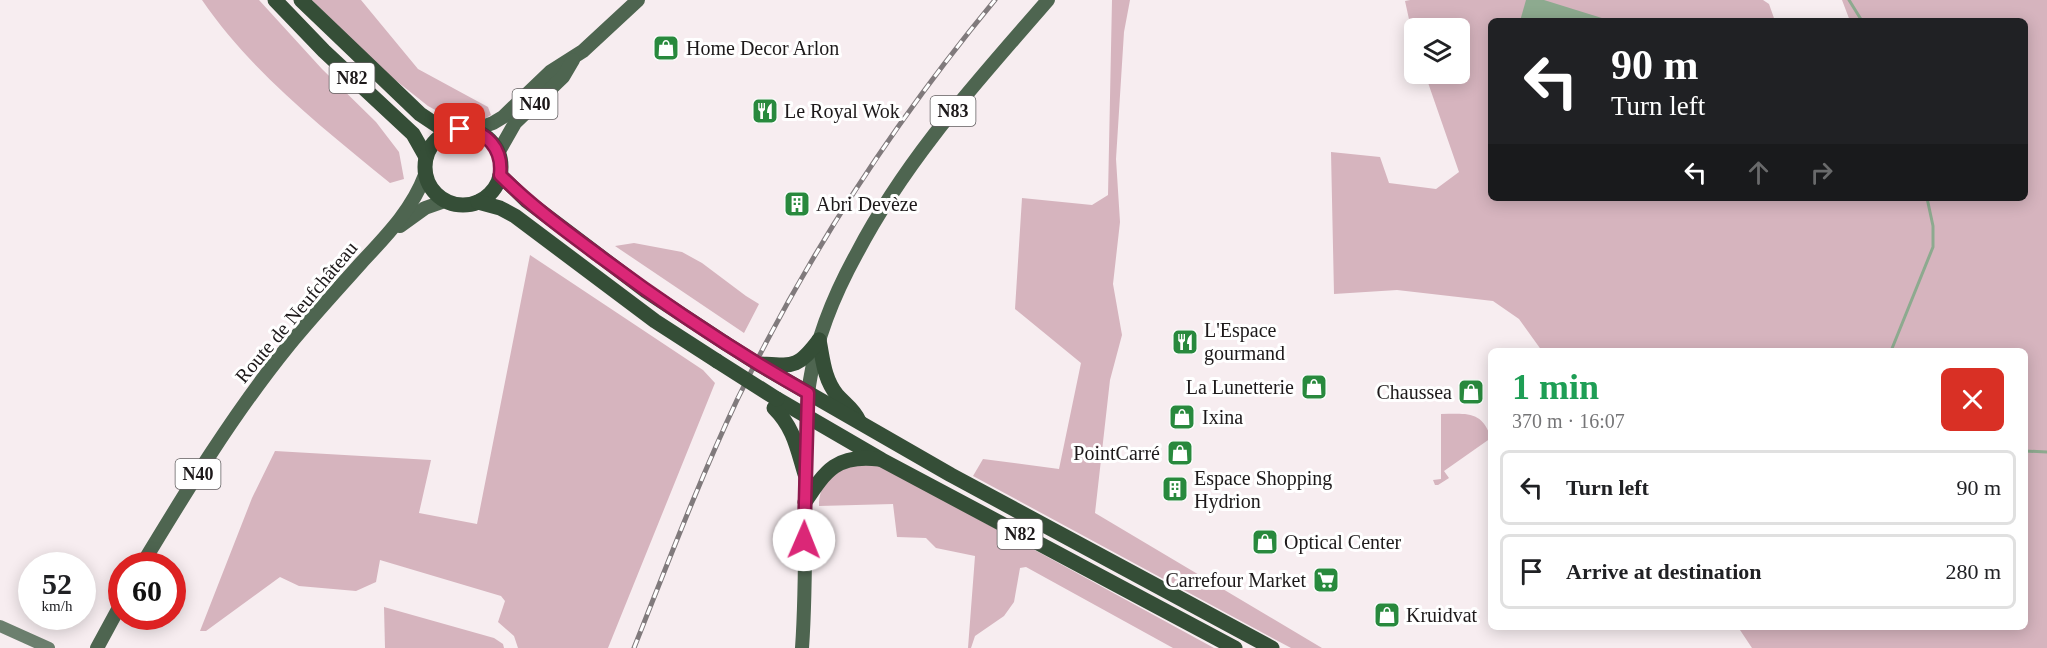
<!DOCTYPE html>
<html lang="en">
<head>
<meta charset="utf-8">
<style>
	:root { --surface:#fff; --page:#f6f6f6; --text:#202124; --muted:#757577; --line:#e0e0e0 }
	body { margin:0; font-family:Georgia,serif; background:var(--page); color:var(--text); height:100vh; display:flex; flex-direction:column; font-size:22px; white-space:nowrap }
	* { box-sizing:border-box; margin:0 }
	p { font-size:20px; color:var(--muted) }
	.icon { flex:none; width:33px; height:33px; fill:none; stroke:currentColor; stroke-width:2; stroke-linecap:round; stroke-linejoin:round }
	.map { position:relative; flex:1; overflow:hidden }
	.sheet { position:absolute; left:1488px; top:348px; width:540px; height:282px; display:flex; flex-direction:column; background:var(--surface); border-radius:9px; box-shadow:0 3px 15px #0003 }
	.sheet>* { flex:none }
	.top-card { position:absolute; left:1488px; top:18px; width:540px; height:183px; border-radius:9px; box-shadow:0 3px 15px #0003; background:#202124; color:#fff; overflow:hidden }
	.tools { position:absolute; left:1404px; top:18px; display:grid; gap:12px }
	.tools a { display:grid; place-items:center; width:66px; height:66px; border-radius:9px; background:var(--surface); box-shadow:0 3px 15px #0003; font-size:30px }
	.speed { position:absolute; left:18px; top:552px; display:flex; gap:12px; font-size:30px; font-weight:700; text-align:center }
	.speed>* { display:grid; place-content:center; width:78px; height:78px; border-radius:50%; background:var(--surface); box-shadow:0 3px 15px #0003; line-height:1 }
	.speed small { font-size:15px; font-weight:400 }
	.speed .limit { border:9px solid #d22; background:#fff; color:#111 }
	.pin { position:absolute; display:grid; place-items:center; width:51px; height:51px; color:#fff; margin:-26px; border-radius:12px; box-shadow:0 3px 9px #0006 }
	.me { position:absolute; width:66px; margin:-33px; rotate:1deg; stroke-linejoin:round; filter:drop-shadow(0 0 4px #0008) }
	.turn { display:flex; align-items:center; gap:21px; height:126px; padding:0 24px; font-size:27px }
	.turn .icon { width:78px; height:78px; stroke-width:2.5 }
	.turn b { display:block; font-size:42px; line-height:51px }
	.lanes { display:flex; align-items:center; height:57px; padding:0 24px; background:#0003; justify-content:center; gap:30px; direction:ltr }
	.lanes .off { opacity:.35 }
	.round { display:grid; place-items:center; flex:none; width:63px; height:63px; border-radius:9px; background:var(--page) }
	.head { display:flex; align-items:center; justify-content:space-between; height:102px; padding:0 24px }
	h1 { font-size:36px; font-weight:700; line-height:45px; color:#1e9e55 }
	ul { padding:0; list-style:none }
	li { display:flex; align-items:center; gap:18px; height:75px; margin:0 12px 9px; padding:0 12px; border:3px solid var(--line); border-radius:9px }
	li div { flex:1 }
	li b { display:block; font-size:22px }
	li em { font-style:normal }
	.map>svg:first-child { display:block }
</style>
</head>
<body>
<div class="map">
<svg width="2047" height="648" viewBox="0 0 2047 648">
	<rect width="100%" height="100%" fill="#f7edf0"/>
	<g fill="#d6b4be">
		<path d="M202,0H259L322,69L376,122L399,152L404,179L390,183C322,127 252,73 202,0Z"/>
		<polygon points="312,0 361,0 418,69 488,107 491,115 486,118 448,117 428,106 384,71"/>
		<polygon points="1112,0 1130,0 1124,32 1116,159 1120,222 1113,284 1122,335 1110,380 1095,513 1322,648 1291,648 973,476 983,459 1059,469 1081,363 1015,309 1022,198 1092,205 1108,195"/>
		<polygon points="1410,0 1763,0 1769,4 1775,21 1491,21 1491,198 2025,198 2025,21 1850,21 1842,0 2047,0 2047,648 1752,648 1738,627 2025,627 2025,351 1542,351 1519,319 1493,301 1397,290 1334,294 1331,152 1380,157 1389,183 1436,189 1459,172 1425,74 1460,74 1460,28 1414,28 1414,42 1405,1"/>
		<polygon points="634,243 682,252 702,263 746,296 759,304 744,333 615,246"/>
		<polygon points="530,255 703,370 715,383 608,648 518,648 514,636 498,622 505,601 501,596 380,560 376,582 356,591 299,586 280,577 206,631 200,631 252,498 275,451 431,460 419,513 477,524"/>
		<path d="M1441,414C1466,414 1482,410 1491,438L1444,471L1449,478L1438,485H1435L1433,480L1441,479Z"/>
		<path d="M847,464L879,465L1214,648H1173L1026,567L1020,568L1014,602L1004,616L975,636L971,648H968L975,556L936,548L926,538L897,537L893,504L819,506C819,483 831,477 847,464Z"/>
		<polygon points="384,607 494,638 503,644 504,648 385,648"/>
	</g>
	<polygon fill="#8daa8f" points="1526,0 1544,0 1605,19 1604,21 1520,21"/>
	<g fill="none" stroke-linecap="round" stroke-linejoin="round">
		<g stroke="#8daa8f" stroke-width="3">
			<polyline points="1849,0 1862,21"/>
			<polyline points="1891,351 1933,247 1933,226 1927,198"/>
			<polyline points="2025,451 2047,452"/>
		</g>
		<polyline stroke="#6c7f6e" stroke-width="12" points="0,626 49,648"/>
		<g stroke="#4e6550" stroke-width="14">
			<polyline points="474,130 493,123 503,117 550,72 583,51 638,0"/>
			<polyline points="498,153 515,123 563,77 573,60"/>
			<polyline points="400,226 425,208 445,201"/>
			<path d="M141,566C187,490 233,414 289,345C312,317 337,290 361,263C386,236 412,210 425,175"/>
			<polyline points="97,648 122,602"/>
			<path d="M802,648C807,580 804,512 806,444C807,422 806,401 810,380C817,335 835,293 857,253C908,156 977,82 1048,0"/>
		</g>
		<g stroke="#354e37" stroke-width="15">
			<polyline points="275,0 324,51 413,134 426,157"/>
			<polyline points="301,0 420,114 447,132"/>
			<circle cx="463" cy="167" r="38"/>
			<polyline points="500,175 527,201 646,291 725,343"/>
			<polyline points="478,202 500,208 515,216 655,321 717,361"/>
			<path d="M819,340C823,360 824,379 837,395C845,404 854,409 859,421"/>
			<polyline points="758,364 951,475 1272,648"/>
			<path d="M761,364C794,366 798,368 819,340"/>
			<polyline points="777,399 882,460 1235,648"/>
			<path d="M774,408C794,428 797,448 805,474"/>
			<path d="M805,502C826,470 837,454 879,459"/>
		</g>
		<g stroke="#807a7c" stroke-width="5">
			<path id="rail" d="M634,648C667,565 699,481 737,400C806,258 894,122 995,0"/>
		</g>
		<use href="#rail" stroke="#fff" stroke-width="3" stroke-dasharray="9" stroke-linecap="butt"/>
		<g stroke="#354e37" stroke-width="15">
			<polyline points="725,343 758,364"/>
			<polyline points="717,361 777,399"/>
		</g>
	</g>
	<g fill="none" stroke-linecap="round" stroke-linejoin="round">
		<g stroke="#8e194d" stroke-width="15">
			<path id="route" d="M460,129C487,130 503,149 500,175C531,206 567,232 602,258C668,307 737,353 808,393L804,540"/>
		</g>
		<use href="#route" stroke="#db2777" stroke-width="10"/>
	</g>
	<defs>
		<g id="shop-square" transform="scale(1.35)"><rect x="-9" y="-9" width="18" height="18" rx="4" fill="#28893d" stroke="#fff"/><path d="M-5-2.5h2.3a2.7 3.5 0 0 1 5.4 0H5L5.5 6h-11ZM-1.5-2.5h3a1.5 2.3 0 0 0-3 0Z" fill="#fff"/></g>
		<g id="restaurant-square" transform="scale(1.35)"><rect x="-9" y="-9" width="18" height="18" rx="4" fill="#28893d" stroke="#fff"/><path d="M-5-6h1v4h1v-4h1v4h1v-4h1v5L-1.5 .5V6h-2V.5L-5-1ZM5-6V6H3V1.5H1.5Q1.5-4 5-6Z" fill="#fff"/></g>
		<g id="building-square" transform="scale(1.35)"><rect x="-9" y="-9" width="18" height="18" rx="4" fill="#28893d" stroke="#fff"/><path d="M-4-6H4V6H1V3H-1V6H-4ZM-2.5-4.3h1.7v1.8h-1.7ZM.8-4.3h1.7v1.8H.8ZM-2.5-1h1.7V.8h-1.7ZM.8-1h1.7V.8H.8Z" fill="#fff"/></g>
		<g id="supermarket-square" transform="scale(1.35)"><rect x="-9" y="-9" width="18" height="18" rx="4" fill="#28893d" stroke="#fff"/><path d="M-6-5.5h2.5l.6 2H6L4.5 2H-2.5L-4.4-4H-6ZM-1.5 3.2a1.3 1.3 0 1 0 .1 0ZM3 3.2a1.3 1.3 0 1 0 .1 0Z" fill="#fff"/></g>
	</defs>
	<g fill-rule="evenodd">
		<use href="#shop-square" x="666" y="48"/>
		<use href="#restaurant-square" x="765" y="111"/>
		<use href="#building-square" x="797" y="204"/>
		<use href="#restaurant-square" x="1185" y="342"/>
		<use href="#shop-square" x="1314" y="387"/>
		<use href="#shop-square" x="1471" y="392"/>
		<use href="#shop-square" x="1182" y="417"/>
		<use href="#shop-square" x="1180" y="453"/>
		<use href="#building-square" x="1175" y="489"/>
		<use href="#shop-square" x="1265" y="542"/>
		<use href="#supermarket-square" x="1326" y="580"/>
		<use href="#shop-square" x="1387" y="615"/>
	</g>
	<g text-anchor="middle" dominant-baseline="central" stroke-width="6" stroke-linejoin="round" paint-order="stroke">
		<g fill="#fff" stroke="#615e5f" stroke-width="1.5">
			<rect x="329.5" y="63" width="45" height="30" rx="4.5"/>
			<rect x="512.5" y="89" width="45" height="30" rx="4.5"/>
			<rect x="930.5" y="96" width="45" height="30" rx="4.5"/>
			<rect x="175.5" y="459" width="45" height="30" rx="4.5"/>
			<rect x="997.5" y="519" width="45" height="30" rx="4.5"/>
		</g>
		<g font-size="18" font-weight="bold" fill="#1d191a">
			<text x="352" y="78">N82</text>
			<text x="535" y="104">N40</text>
			<text x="953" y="111">N83</text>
			<text x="198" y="474">N40</text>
			<text x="1020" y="534">N82</text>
		</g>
		<g font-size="20" fill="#1d191a" stroke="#fff" text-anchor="start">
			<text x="686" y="48">Home Decor Arlon</text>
			<text x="784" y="111">Le Royal Wok</text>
			<text x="816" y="204">Abri Devèze</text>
			<text x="1204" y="330">L'Espace<tspan x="1204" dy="23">gourmand</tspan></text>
			<text x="1294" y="387" text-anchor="end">La Lunetterie</text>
			<text x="1452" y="392" text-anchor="end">Chaussea</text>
			<text x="1202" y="417">Ixina</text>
			<text x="1160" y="453" text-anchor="end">PointCarré</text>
			<text x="1194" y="478">Espace Shopping<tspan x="1194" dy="23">Hydrion</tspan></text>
			<text x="1284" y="542">Optical Center</text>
			<text x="1306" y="580" text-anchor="end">Carrefour Market</text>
			<text x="1406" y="615">Kruidvat</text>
		</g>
		<g font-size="20" fill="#1d191a" stroke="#fff">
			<text transform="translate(296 312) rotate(-50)">Route de Neufchâteau</text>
		</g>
	</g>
</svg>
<div class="tools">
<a><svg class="icon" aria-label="layers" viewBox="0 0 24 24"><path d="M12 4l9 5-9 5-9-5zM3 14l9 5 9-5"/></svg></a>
</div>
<div class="speed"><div>52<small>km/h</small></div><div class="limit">60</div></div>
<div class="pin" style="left:460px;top:129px;background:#d93025"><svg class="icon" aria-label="arrive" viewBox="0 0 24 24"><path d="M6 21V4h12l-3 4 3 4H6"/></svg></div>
<svg class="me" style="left:804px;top:540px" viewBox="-20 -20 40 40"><circle r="19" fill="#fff"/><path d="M0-13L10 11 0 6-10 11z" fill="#db2777"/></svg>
<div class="top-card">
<div class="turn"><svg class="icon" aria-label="left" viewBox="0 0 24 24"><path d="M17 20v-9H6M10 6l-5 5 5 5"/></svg><div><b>90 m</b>Turn left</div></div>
<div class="lanes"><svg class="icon" aria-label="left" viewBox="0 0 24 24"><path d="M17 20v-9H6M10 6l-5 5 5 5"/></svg><svg class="icon off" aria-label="ahead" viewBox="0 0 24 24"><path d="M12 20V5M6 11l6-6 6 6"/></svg><svg class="icon off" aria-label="right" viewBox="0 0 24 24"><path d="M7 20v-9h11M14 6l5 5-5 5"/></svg></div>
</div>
<section class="sheet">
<div class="head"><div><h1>1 min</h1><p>370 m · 16:07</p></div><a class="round" style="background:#d93025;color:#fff"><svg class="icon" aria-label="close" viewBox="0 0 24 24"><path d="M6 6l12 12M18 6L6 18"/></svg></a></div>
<ul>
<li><svg class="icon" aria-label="left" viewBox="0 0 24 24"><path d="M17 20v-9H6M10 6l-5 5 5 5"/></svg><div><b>Turn left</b></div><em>90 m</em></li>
<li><svg class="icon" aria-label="arrive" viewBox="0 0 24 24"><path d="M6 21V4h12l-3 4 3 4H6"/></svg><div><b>Arrive at destination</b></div><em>280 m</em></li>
</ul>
</section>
</div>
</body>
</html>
